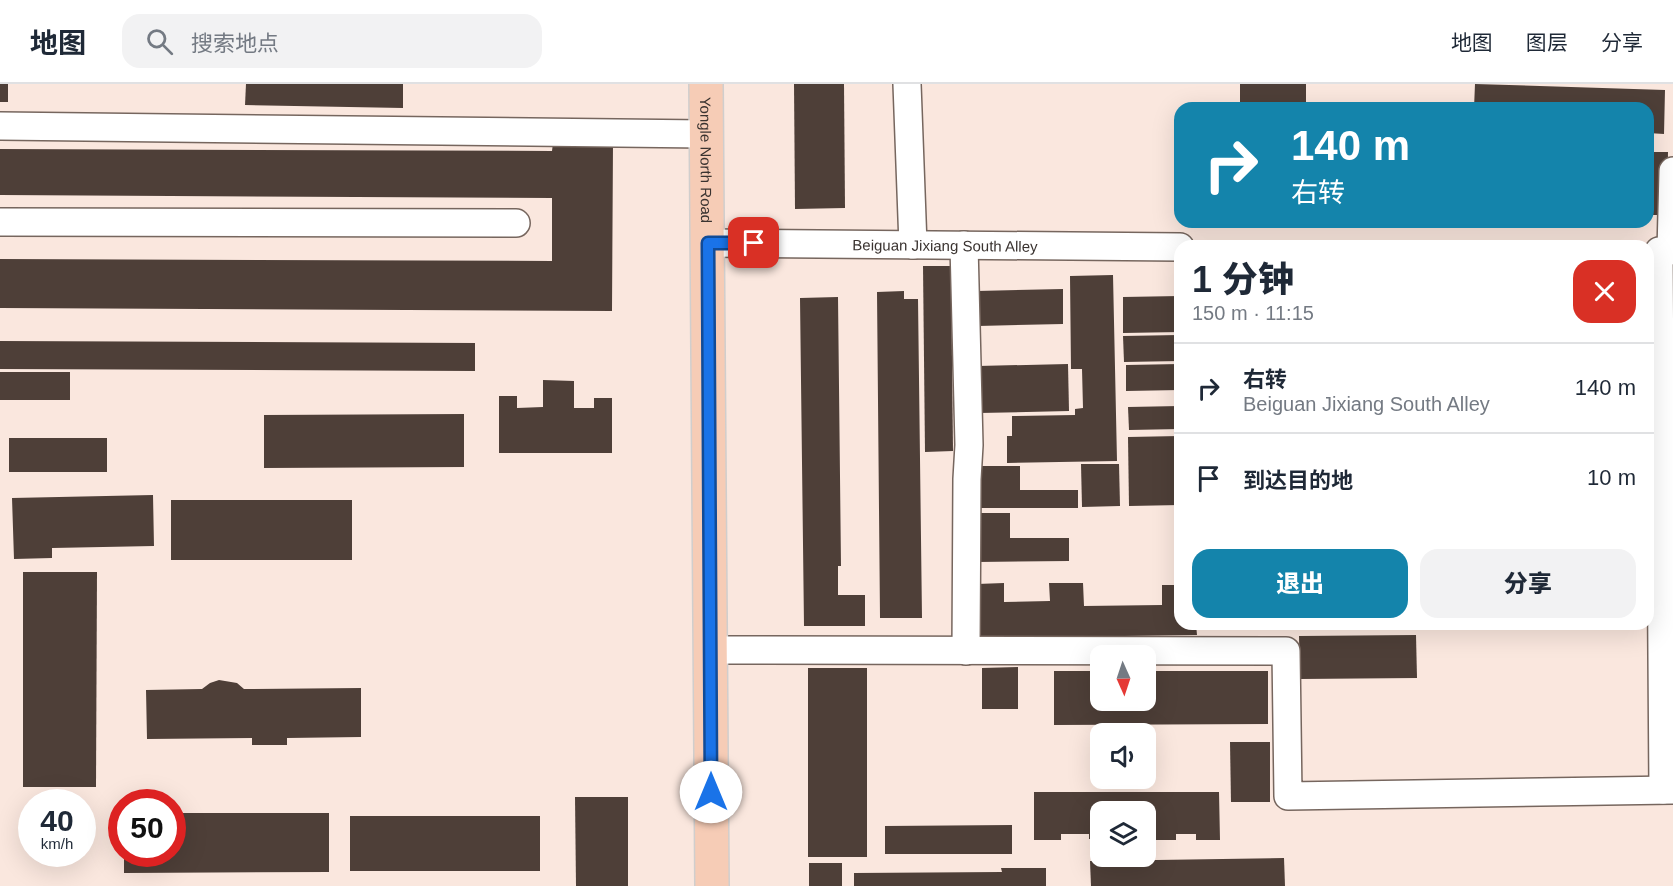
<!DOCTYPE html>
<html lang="zh">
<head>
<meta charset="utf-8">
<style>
	:root { --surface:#fff; --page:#f2f2f3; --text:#1f2937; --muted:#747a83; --line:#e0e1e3; --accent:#1484ab }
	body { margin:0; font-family:Arial,"Noto Sans SC",sans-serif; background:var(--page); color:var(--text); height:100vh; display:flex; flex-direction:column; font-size:22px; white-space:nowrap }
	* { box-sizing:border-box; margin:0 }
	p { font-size:20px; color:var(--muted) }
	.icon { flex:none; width:33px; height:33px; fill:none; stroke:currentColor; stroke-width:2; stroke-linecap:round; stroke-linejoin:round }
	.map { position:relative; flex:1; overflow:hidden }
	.panel { position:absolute; left:1174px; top:156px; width:480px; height:390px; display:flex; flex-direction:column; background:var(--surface); border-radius:18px; box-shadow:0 6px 24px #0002 }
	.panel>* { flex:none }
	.top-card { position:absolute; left:1174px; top:18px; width:480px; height:126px; border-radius:18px; box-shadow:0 6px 24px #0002; background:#1484ab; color:#fff; overflow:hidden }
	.needle { width:39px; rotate:177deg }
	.fabs { position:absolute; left:1090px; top:561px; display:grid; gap:12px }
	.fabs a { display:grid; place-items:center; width:66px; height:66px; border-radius:12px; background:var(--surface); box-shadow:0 6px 24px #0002; font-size:30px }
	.speed { position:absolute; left:18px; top:705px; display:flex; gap:12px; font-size:30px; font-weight:700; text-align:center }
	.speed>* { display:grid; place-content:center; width:78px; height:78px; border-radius:50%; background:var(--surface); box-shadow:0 6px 24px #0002; line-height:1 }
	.speed small { font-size:15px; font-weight:400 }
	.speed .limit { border:9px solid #d22; background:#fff; color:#111 }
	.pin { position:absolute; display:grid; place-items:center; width:51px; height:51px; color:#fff; margin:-26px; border-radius:12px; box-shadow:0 3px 9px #0006 }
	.me { position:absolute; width:66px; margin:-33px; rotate:0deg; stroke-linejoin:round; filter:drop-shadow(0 0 4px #0008) }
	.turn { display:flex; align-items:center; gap:21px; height:126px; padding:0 18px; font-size:27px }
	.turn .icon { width:78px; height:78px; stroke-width:2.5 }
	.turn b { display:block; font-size:42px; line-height:51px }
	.round { display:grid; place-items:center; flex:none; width:63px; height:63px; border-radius:18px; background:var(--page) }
	.head { display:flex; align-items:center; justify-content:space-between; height:102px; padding:0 18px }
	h1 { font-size:36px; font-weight:800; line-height:45px }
	.action { display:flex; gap:12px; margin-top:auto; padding:12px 18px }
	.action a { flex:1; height:69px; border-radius:18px; background:var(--accent); color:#fff; font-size:24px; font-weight:800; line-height:69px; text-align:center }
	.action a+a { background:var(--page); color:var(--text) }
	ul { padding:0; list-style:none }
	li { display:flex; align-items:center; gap:18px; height:90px; padding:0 18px; border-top:2px solid var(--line) }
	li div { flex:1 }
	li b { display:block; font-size:22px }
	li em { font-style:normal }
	header { display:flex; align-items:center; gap:36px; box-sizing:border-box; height:84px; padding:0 30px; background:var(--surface); border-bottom:2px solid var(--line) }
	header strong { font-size:28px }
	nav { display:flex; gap:33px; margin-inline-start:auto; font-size:21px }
	.search { width:420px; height:54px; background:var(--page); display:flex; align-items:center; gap:15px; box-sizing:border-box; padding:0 21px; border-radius:18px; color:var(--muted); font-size:22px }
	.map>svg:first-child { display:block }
</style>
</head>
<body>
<header>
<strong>地图</strong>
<div class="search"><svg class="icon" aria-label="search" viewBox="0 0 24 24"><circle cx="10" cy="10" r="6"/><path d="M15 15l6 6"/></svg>搜索地点</div>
<nav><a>地图</a><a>图层</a><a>分享</a></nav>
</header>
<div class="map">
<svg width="1673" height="802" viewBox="0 0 1673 802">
	<rect width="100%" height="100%" fill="#fae7de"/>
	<g fill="#4e3f38">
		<rect x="0" y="0" width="8" height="18"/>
		<polygon points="246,0 403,0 403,24 245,21"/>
		<polygon points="794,0 844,0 845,124 795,125"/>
		<rect x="1240" y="0" width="66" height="24"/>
		<polygon points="1475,0 1665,6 1664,50 1648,49 1648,24 1474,24"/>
		<polygon points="553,59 613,59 612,227 0,224 0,175 552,177 552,114 0,111 0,65 552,67"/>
		<polygon points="1648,68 1668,68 1667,131 1648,131"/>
		<polygon points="923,182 951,182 953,367 925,368"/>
		<polygon points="1113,191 1117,377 1007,379 1007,352 1012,352 1012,332 1075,331 1075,325 1083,324 1082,285 1071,285 1070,192"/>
		<polygon points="1063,205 1063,240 978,242 977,207"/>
		<polygon points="904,207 904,215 918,215 922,534 880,534 877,208"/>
		<polygon points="1180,212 1180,248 1123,249 1123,213"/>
		<polygon points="838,213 841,482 838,482 838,511 865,511 865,542 804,542 800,214"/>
		<polygon points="1179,251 1180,277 1124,278 1123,252"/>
		<polygon points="0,257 475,259 475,287 0,285"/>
		<polygon points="1068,280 1069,327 979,329 978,282"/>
		<polygon points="1180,280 1180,306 1126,307 1126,281"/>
		<rect x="0" y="288" width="70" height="28"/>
		<polygon points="543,296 574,297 574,324 594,324 594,314 612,314 612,369 499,369 499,312 517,312 517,324 543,323"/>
		<polygon points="1180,322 1180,345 1129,346 1128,323"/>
		<polygon points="464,330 464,383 264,384 264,331"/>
		<polygon points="1180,352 1180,421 1129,422 1128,353"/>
		<rect x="9" y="354" width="98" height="34"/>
		<polygon points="1081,380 1119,380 1120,422 1082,423"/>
		<polygon points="979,382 1020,382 1020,406 1078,406 1078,424 979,424"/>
		<polygon points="153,411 154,462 52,464 52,474 14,475 12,414"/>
		<rect x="171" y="416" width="181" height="60"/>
		<polygon points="977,429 1010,429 1010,454 1069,454 1069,477 977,478"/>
		<polygon points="23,488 97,488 96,703 23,703"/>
		<polygon points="1004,499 1004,518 1050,517 1049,499 1083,499 1084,522 1162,521 1162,501 1180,501 1180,540 1196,540 1197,551 977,554 977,500"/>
		<polygon points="1416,551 1417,594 1300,595 1299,552"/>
		<polygon points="1018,583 1018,625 982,625 982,584"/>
		<rect x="808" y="584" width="59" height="189"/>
		<polygon points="1054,587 1101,587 1101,616 1146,616 1146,587 1268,587 1268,640 1054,641"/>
		<polygon points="219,596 237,599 244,605 361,604 361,653 287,654 287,661 252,661 252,654 147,655 146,606 202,605 210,599"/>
		<polygon points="1230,658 1270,658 1270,718 1231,718"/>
		<polygon points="1034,708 1219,708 1220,756 1196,756 1196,750 1176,750 1176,756 1146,756 1146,728 1101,728 1101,755 1089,755 1089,750 1061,750 1061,756 1034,756"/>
		<polygon points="575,713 628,713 628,802 576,802"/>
		<polygon points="172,729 329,729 329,788 124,789 124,770 172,770"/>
		<rect x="350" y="732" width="190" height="55"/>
		<polygon points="1012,741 1012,770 885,770 885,742"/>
		<polygon points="1284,774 1285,802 1091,802 1090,777"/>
		<rect x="809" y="779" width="33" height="23"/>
		<polygon points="1001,784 1046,784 1046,802 854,802 854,789 1002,788"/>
	</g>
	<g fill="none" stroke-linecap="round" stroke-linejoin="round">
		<g stroke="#76665e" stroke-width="30">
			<g id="minor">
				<polyline points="907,0 913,161"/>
				<polyline points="0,42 705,50"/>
				<polyline points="0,138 516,139"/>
				<path id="s1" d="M708,159L1180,163"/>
				<polyline points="964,161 969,361 967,395 966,567"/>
				<polyline points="1659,167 1663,706"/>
				<polyline points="1671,167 1673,87"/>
				<polyline points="711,566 1286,567 1288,712 1673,706"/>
			</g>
		</g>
		<g stroke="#d0cecd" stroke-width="36">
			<g id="major">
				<path id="s2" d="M706,0L712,802"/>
			</g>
		</g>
		<use href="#minor" stroke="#fff" stroke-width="27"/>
		<use href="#major" stroke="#f6ccb6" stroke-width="33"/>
	</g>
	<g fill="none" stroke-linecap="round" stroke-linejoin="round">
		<g stroke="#114b97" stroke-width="15">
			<polyline id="route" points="711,708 708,159 754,159"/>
		</g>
		<use href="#route" stroke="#1a73e8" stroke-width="10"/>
	</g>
	<g text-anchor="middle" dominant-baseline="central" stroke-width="6" stroke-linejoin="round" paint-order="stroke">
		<g font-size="15" fill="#3a3330" stroke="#fff">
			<text stroke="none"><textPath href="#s2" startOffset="76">Yongle North Road</textPath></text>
			<text stroke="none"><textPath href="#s1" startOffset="237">Beiguan Jixiang South Alley</textPath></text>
		</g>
	</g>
</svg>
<div class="fabs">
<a><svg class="needle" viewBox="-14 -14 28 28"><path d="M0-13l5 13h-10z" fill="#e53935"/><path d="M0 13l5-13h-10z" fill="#747a83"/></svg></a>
<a><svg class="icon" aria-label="sound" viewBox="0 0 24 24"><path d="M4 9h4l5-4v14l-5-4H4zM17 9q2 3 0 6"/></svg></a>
<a><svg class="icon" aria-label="layers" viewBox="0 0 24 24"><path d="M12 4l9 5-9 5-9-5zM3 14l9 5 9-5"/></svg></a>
</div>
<div class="speed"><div>40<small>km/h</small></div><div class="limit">50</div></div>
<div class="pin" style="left:754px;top:159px;background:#d93025"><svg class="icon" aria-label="arrive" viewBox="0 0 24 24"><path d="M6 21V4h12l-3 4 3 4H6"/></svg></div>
<svg class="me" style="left:711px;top:708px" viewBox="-20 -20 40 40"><circle r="19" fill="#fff"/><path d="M0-13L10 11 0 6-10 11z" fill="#1a73e8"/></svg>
<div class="top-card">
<div class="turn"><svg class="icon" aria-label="right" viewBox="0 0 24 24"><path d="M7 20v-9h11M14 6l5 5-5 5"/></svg><div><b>140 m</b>右转</div></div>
</div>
<section class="panel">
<div class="head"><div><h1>1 分钟</h1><p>150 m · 11:15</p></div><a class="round" style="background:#d93025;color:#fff"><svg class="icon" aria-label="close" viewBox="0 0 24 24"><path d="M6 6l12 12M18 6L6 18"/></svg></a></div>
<ul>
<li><svg class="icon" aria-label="right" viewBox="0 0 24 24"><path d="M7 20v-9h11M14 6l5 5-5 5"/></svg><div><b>右转</b><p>Beiguan Jixiang South Alley</p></div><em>140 m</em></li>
<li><svg class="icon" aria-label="arrive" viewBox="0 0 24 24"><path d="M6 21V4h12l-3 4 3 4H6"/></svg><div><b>到达目的地</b></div><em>10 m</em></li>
</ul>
<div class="action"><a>退出</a><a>分享</a></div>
</section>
</div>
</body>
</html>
